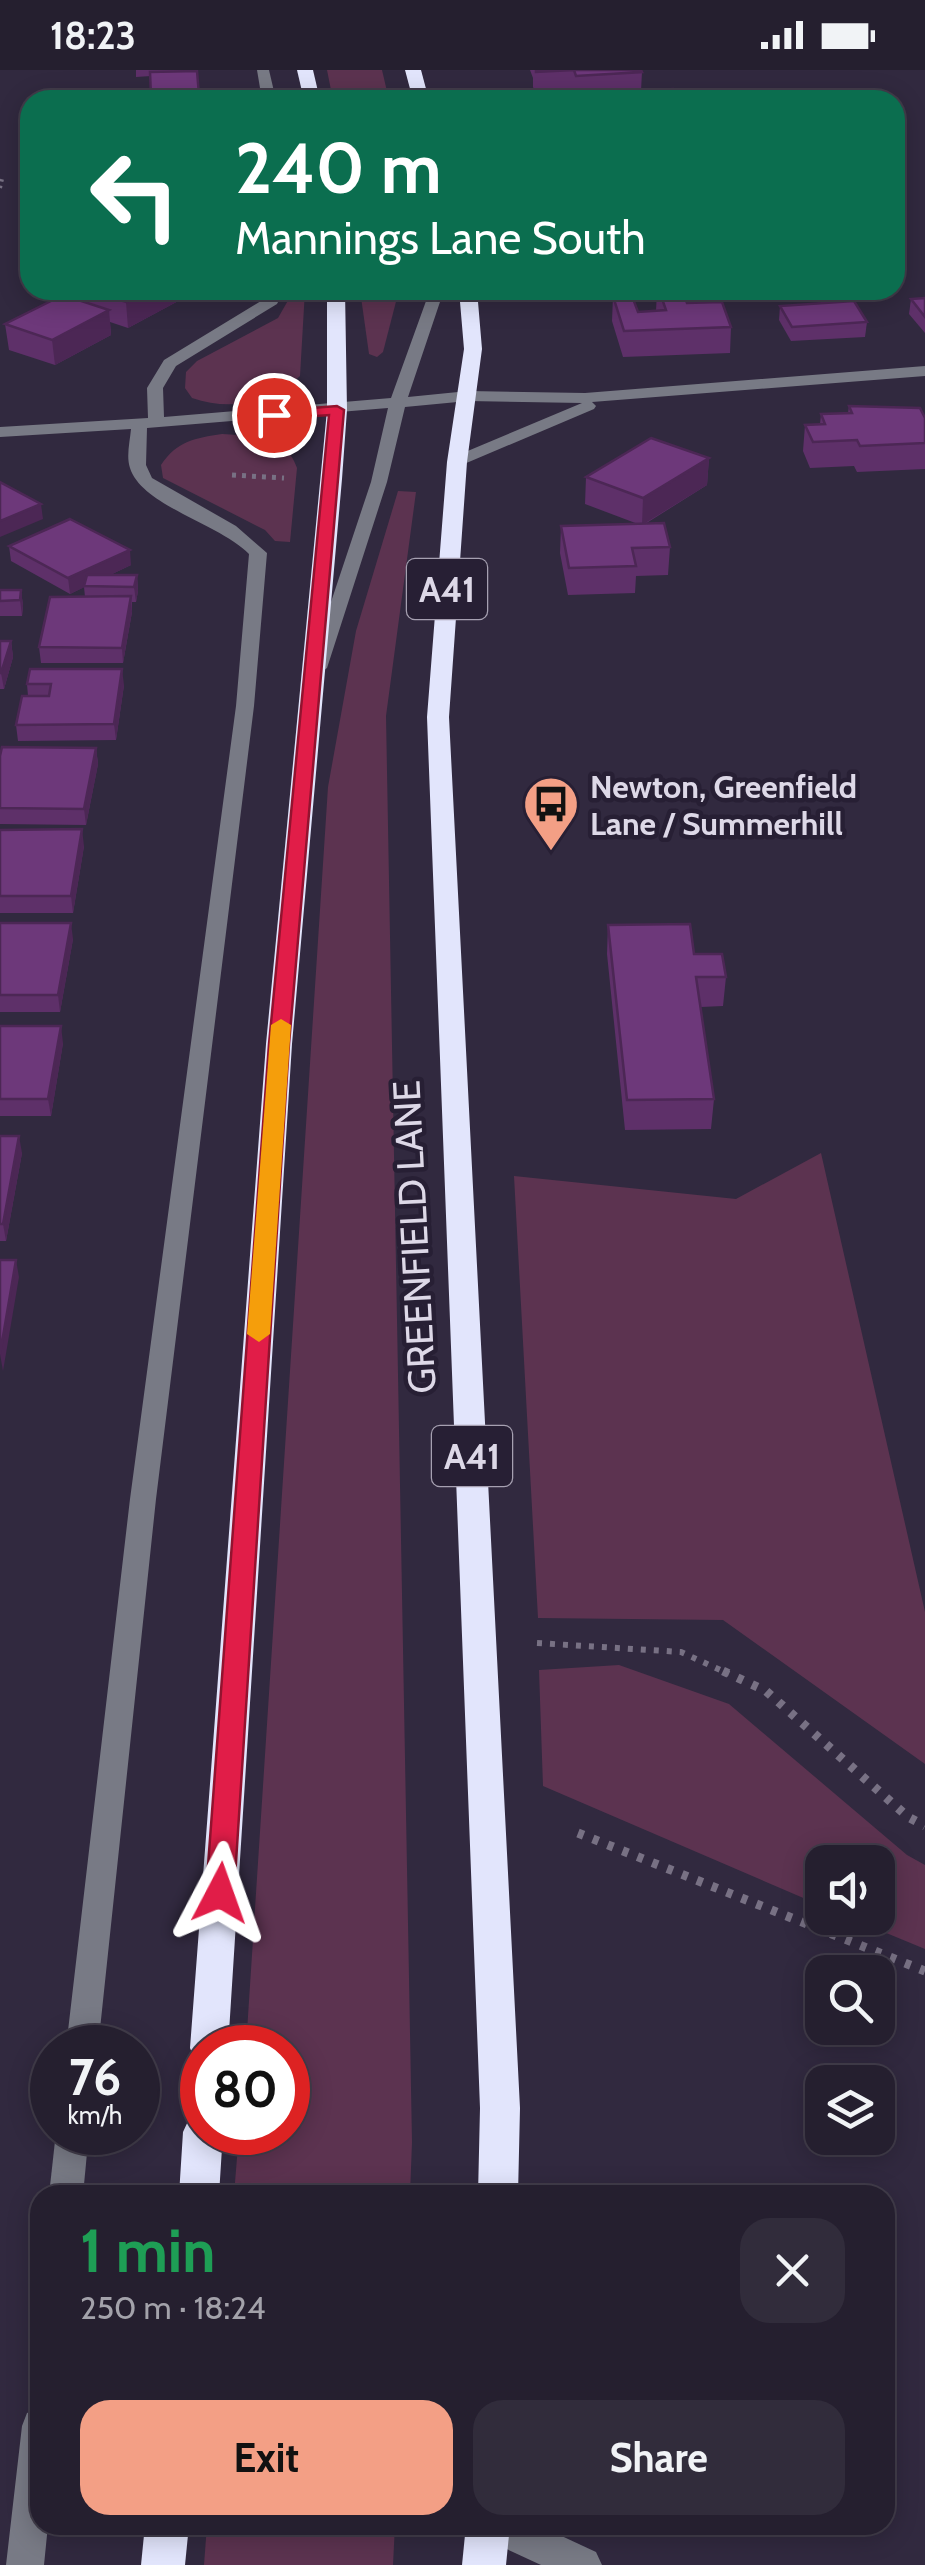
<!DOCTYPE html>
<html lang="en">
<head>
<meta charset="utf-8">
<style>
	:root { --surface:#251f2f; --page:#312c3b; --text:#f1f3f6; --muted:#a3a2aa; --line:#423d4b; --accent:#f39f85 }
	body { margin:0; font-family:Cabin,sans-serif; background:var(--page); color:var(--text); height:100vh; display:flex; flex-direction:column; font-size:38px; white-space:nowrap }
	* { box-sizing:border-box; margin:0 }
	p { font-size:32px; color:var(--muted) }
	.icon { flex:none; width:55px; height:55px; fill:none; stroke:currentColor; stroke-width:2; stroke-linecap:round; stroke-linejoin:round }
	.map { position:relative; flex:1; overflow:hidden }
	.details { position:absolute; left:30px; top:2115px; width:865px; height:350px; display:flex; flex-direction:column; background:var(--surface); border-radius:30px; box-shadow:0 5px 25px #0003,0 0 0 2px var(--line) }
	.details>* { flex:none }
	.guide { position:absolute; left:20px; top:20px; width:885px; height:210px; border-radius:30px; box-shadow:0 5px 25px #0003,0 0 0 2px var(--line); background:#0b6e4f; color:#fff; overflow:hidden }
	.buttons { position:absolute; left:805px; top:1775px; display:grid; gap:20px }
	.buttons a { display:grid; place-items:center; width:90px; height:90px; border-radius:20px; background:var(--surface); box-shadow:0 5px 25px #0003,0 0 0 2px var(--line); font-size:50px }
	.speed { position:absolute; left:30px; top:1955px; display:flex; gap:20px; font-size:50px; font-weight:700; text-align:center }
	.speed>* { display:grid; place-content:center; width:130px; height:130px; border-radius:50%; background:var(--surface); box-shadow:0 5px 25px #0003,0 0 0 2px var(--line); line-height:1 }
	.speed small { font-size:25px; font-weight:400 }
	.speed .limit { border:15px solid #d22; background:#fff; color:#111 }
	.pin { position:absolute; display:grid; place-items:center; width:85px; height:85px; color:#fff; margin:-42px; border:5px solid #fff; border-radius:50%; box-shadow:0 2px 10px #0007 }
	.me { position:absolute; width:110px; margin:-55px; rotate:4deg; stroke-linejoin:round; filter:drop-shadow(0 0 8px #0008) }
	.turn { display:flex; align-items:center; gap:35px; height:210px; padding:0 50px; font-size:45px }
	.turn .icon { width:130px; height:130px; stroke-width:2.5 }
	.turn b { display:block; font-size:70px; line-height:85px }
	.round { display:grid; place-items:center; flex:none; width:105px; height:105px; border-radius:30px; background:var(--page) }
	.headline { display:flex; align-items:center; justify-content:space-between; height:170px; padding:0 50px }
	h1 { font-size:60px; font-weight:700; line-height:75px; color:#1e9e55 }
	.cta { display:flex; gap:20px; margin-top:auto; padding:20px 50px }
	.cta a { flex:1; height:115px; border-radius:30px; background:var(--accent); color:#111; font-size:40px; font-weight:700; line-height:115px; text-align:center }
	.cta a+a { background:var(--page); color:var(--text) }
	.status { display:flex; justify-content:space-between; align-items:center; height:70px; padding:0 50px; background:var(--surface); direction:ltr }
	.status svg { height:28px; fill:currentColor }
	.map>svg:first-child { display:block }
</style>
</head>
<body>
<div class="status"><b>18:23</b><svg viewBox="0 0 49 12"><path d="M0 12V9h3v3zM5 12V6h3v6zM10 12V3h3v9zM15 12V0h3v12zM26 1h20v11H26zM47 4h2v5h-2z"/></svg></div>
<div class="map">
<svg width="925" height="2495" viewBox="0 0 925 2495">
	<rect width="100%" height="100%" fill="#31293f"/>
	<g fill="#5c3350">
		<polygon points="327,0 382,0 389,30 333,30"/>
		<path d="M294,220H305L300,306C270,334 230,341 192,328L185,318L186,302L197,291L278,248Z"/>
		<polygon points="360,220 399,220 383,282 377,287 369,284"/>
		<path d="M222,364C251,366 287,366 297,398L290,472L275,471L265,460L163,408L161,395C177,371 195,368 222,364Z"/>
		<polygon points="398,421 416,422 386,646 412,2072 410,2125 234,2125 239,2063 288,2062 288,1978 246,1977 328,717 356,561"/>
		<polygon points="821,1083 925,1542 925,1694 723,1550 538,1548 514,1106 736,1129"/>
		<polygon points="619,1595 729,1634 907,1785 925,1795 925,1879 850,1848 878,1848 878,1792 822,1792 822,1836 543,1716 539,1600"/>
		<polygon points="207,2455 395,2455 393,2495 204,2495"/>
	</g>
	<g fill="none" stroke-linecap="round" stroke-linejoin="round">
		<polyline stroke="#787184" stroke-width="4" stroke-dasharray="2.5 4" stroke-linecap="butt" points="0,118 2,109"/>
		<polyline stroke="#787184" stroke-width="5" stroke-dasharray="4 6" stroke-linecap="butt" points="232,405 284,408"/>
		<polyline stroke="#787184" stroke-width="6" stroke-dasharray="5 8" stroke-linecap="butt" points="537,1573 681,1582 729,1604"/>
		<g stroke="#787184" stroke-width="9" stroke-dasharray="6 10" stroke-linecap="butt">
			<polyline points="723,1601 766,1621 908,1747 925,1756"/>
			<polyline points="578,1763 925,1901"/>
		</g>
		<g fill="#787a85" fill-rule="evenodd">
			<polygon points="257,0 269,0 276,30 262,30"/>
			<path d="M270,220H284L277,234L176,296L163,318L164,347L391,328L430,220H444L408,327L468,321L585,323L925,296V306L592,332L596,336L594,339L457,397L449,392L451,388L582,333L468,331L405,337L387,412L327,598L318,604L309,598L371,412L388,338L147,358L146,395L152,408L236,456L267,483L254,636L156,1429L98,1978H66L130,1429L236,636L249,484C220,454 142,436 130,398C126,386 130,371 131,359L0,367V357L148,348L147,318L164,290L266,228Z"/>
			<polygon points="56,2062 89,2062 83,2125 49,2125"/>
			<polygon points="40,2338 40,2455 48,2455 44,2495 6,2495 22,2356 27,2343"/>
			<polygon points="478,2455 538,2455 596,2482 602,2495 541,2495 483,2468"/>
		</g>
		<g fill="#e2e5fc" fill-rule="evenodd">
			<polygon points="297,0 313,0 320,30 304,30"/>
			<polygon points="405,0 421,0 429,30 413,30"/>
			<polygon points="327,220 345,220 347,340 342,409 292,974 228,1978 202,1978 202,1993 195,1990 190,1978 266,974 327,340"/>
			<polygon points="459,220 477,220 482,279 467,392 449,647 520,2038 518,2125 478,2125 480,2038 427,647 447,392 464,279"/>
			<polygon points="202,2044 202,2062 223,2062 219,2125 179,2125 183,2062 189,2049"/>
			<polygon points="145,2455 189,2455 185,2495 141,2495"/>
			<polygon points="466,2455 510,2455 506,2495 462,2495"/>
		</g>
	</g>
	<g fill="#5e3069">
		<polygon points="136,0 196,0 199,30 151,30 151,6 136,7"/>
		<polygon points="530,0 641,0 642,2 641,21 676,25 676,30 607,30 607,27 576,29 573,23 536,25 533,17 533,8"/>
		<polygon points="30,87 30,164 24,164 22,150"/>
		<polygon points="80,220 182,220 182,229 128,258 110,252 111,265 55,295 9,280 5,254 81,231"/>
		<polygon points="657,220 703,220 705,225 705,233 731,257 730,283 623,287 612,251 613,226 638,242 656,241"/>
		<polygon points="925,228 925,263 909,244 911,229"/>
		<polygon points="780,236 867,252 865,267 791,271 779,250"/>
		<polygon points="849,336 925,348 925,399 857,402 854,396 810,398 803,381 805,355 820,354 821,344 848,343"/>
		<polygon points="709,388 707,415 645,454 670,477 668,505 636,506 635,523 568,525 560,483 561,456 638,454 585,434 586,407"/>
		<polygon points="9,476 131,495 110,505 137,505 138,521 136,532 132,532 132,542 123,593 41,593 39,577 85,527 84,517 70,524 11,491"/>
		<polygon points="0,520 21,520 23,536 22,546 0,546"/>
		<polygon points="0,571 11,571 13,587 4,619 0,619"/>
		<polygon points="27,614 124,615 116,670 18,671 16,655 28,626"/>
		<polygon points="96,678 98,694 86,755 0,754 0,686"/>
		<polygon points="0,760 84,776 73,843 0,843"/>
		<polygon points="0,853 73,869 60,942 0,942"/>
		<polygon points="608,855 694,884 726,907 723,936 701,937 714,1029 711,1059 625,1060 607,884"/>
		<polygon points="0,956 63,973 51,1046 0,1046"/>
		<polygon points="0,1066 22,1083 6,1171 0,1171"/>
	</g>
	<g fill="#4c2755">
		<polygon points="150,220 182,220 182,229 128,258 126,232"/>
		<polygon points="109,240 111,265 55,295 52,270"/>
		<polygon points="709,388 707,415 642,455 643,428"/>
		<polygon points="41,434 43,449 0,467 0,451"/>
		<polygon points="130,480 131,495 70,524 68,508"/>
		<polygon points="137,505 138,521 136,532 134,517"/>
		<polygon points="21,520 23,536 22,546 20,530"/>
		<polygon points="131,526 132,542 123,593 122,578"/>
		<polygon points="11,571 13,587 4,619 1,603"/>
		<polygon points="122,599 124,615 116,670 114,654"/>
		<polygon points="96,678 98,694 86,755 84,739"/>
		<polygon points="82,759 84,776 73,843 71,826"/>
		<polygon points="71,853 73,869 60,942 58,925"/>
		<polygon points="61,956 63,973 51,1046 48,1029"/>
		<polygon points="19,1066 22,1083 6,1171 3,1154"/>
		<polygon points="16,1190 19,1207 3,1301 0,1284"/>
	</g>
	<g fill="#6d387a" stroke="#4c2755" stroke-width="2.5">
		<polygon points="536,0 641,0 642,2 576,6 574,0 536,2"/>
		<polygon points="197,1 199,25 151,27 150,2"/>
		<polygon points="673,19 676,25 610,29 607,23"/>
		<polygon points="20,87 30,87 30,150 22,150"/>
		<polygon points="87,220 150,220 126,232"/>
		<polygon points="659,220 703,220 705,225 684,225 687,233 722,232 731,257 624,261 613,226 632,226 638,242 666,240"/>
		<polygon points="63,225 109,240 52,270 5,254"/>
		<polygon points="925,228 925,247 911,229"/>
		<polygon points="854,231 867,252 792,257 780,236"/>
		<polygon points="849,336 920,338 925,348 925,373 860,376 857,370 813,372 805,355 825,354 821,344 852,343"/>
		<polygon points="651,368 709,388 643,428 586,407"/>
		<polygon points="0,412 41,434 0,451"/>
		<polygon points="70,449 130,480 68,508 9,476"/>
		<polygon points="664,453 670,477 632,478 636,496 569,498 561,456"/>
		<polygon points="87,505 137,505 134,517 84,516"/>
		<polygon points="0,520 21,520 20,530 0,531"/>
		<polygon points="131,526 122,578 39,577 50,527"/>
		<polygon points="0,571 11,571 1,603 0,603"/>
		<polygon points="30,599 122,599 114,654 16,655 22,626 49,626 51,614 27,614"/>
		<polygon points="2,677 96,678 84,739 0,738 0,686"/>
		<polygon points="82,759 71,826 0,826 0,760"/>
		<polygon points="0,853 71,853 58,925 0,925"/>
		<polygon points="690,854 694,884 722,884 726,907 696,907 714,1029 627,1030 608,855"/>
		<polygon points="0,956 61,956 48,1029 0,1029"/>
		<polygon points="0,1066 19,1066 3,1154 0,1154"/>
		<polygon points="0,1190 16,1190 0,1284"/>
	</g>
	<polygon fill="#e11d48" stroke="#92132f" stroke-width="2.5" points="337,336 344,340 289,974 234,1823 230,1831 220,1835 210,1831 206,1823 269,974 329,345 274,349 267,345 274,341"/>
	<polygon fill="#f59e0b" points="281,949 291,955 270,1264 259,1272 247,1264 271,955"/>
	<defs>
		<g id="bus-pin" transform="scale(2.875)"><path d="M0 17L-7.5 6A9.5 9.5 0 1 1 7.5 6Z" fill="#f39f85" stroke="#271f34"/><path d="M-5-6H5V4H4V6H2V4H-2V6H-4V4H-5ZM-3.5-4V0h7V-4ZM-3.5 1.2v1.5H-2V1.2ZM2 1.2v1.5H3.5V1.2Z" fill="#111"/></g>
	</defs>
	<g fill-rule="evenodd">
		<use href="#bus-pin" x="551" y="734"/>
	</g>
	<g text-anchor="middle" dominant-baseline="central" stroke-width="9" stroke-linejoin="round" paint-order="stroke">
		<g font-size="32" font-weight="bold" fill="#ddd8e7" stroke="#271f34" text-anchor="start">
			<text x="590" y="716">Newton, Greenfield<tspan x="590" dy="37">Lane / Summerhill</tspan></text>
		</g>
		<g fill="#271f34" stroke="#a6a0b1" stroke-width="2.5">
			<rect x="407" y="489" width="80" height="60" rx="8"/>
			<rect x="432" y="1356" width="80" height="60" rx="8"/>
		</g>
		<g font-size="35" font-weight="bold" fill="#ddd8e7">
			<text x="447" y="519">A41</text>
			<text x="472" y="1386">A41</text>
		</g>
		<g font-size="38" fill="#ddd8e7" stroke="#271f34">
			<text transform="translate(414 1167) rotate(-93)">GREENFIELD LANE</text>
		</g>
	</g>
</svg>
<div class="buttons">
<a><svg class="icon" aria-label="sound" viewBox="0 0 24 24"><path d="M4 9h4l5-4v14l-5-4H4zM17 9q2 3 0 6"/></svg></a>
<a><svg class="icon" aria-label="search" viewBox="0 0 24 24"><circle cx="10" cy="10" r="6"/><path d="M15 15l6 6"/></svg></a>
<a><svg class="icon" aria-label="layers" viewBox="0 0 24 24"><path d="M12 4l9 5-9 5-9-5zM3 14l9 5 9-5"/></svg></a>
</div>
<div class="speed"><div>76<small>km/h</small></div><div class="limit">80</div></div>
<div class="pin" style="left:274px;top:345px;background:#d93025"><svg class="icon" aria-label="arrive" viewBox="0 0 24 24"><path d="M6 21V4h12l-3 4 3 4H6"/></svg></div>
<svg class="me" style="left:220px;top:1823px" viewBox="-20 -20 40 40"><path d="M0-17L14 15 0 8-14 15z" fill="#e11d48" stroke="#fff" stroke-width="4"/></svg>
<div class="guide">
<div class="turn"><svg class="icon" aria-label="left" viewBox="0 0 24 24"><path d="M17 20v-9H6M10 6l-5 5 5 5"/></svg><div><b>240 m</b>Mannings Lane South</div></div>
</div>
<section class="details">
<div class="headline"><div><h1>1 min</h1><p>250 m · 18:24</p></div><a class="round"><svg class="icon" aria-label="close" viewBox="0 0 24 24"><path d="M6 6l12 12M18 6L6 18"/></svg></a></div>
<div class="cta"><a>Exit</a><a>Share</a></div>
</section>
</div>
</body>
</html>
